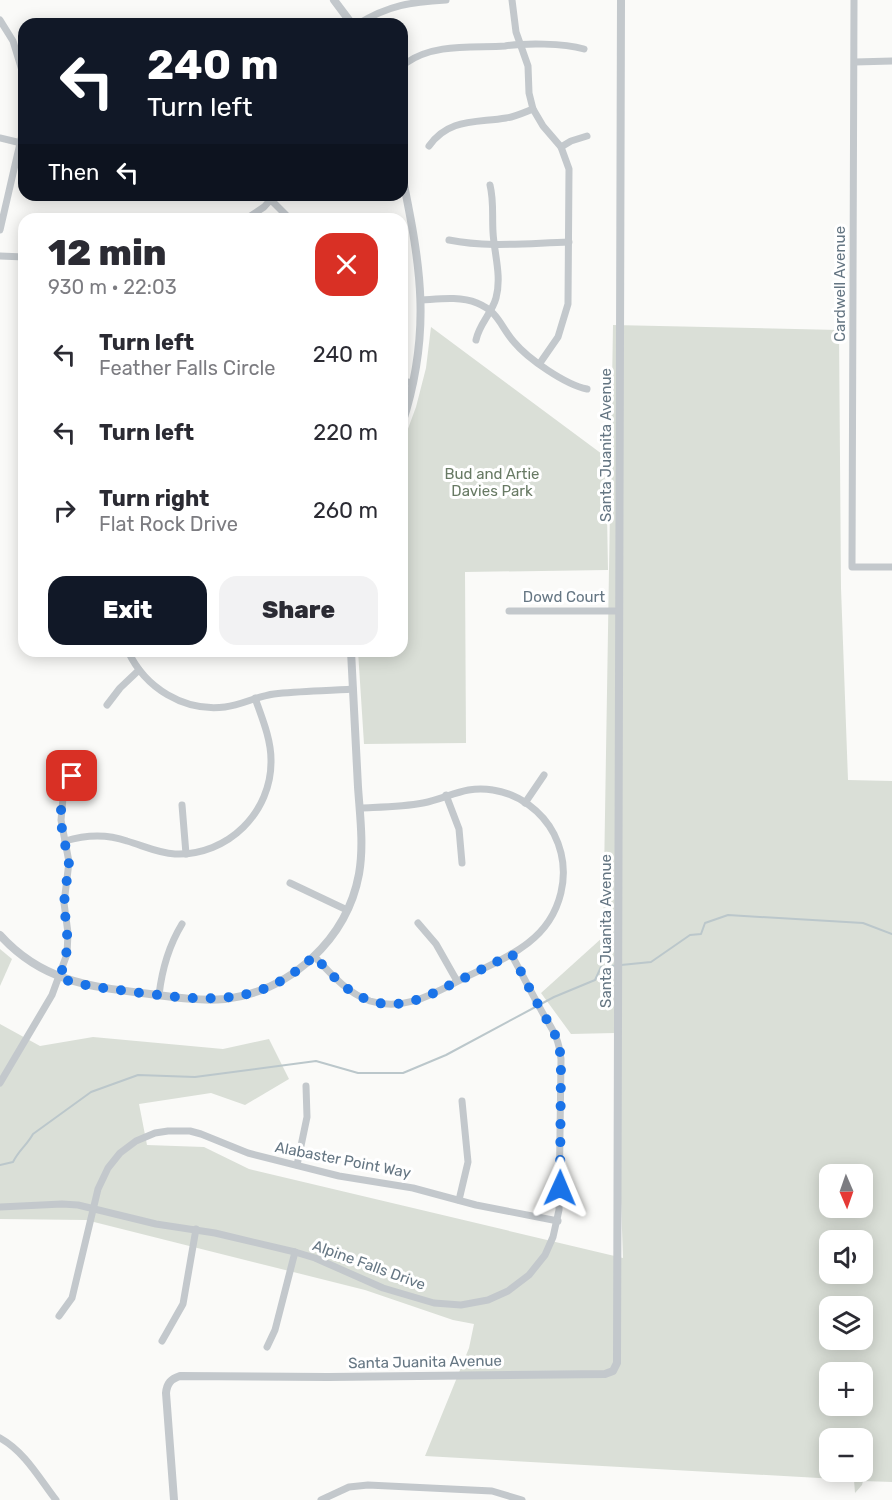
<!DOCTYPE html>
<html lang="en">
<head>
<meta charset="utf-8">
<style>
	:root { --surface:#fff; --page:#f2f2f3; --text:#2b2b33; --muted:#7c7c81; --accent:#111827 }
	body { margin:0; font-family:Rubik,sans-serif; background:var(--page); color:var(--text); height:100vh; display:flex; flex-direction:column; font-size:22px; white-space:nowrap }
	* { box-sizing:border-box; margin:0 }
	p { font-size:20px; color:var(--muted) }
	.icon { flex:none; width:33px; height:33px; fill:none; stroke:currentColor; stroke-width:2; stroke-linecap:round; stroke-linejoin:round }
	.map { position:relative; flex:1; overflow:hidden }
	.drawer { position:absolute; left:18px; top:213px; width:390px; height:444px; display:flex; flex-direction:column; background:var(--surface); border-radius:18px; box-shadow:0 3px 15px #0003 }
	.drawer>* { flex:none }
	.guide { position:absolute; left:18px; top:18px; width:390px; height:183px; border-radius:18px; box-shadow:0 3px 15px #0003; background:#111827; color:#fff; overflow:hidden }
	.needle { width:39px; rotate:178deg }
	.fabs { position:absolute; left:819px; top:1164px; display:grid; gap:12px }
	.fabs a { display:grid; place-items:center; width:54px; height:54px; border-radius:12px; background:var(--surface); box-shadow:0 3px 15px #0003; font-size:30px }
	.pin { position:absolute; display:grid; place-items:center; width:51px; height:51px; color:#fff; margin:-26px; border-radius:12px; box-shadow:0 3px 9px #0006 }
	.me { position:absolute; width:66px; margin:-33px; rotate:1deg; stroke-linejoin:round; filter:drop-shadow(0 0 4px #0008) }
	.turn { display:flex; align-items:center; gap:21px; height:126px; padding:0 30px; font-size:27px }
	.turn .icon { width:78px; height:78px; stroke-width:2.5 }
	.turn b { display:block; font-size:42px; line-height:51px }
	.then { display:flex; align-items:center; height:57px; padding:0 30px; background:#0003; gap:12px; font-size:22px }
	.round { display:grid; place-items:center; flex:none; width:63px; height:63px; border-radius:18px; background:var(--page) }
	.headline { display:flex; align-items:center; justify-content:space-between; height:102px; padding:0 30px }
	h1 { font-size:36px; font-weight:800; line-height:45px }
	.button { display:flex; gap:12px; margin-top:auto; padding:12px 30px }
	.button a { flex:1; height:69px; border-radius:18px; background:var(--accent); color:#fff; font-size:24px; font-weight:800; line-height:69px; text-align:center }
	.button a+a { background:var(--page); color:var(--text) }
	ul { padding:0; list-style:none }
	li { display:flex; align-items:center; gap:18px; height:78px; padding:0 30px }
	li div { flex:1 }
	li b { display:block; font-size:22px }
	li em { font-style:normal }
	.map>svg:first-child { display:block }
</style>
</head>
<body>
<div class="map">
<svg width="892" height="1500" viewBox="0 0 892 1500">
	<rect width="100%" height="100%" fill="#fafaf8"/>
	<g fill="#dadfd7" fill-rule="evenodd">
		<path d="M613,325L839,330L841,588L848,780L892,781V1482L863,1481L862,1485L855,1493L854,1480L425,1456L469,1348L474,1324L453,1320L365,1290L86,1220L0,1219V1024L40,1046L93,1037L223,1049L269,1039L289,1079L245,1105L211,1093L139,1104L147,1145L204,1147L249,1169L623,1258L615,1033L571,1034L541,993L603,937ZM830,1174H862V1208H830ZM830,1240H862V1274H830ZM830,1306H862V1340H830ZM830,1372H862V1406H830ZM830,1438H862V1472H830Z"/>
		<polygon points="431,327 606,457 608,570 465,572 466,743 364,744 358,651 402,651 402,445 416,407 426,368"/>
		<polygon points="0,949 12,959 0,986"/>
	</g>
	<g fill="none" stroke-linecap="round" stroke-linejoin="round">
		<path stroke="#bbc7cb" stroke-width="2" d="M0,1165L13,1162C19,1150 27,1145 33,1134L91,1092L138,1075L195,1077L316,1061L358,1073H403L446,1055L554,997L595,980L601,967L651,962L690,935L701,934L705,923L728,915L863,923L892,934"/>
		<g stroke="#c3c8cc" stroke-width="7">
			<polyline points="512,0 516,32 528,66 529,93 533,109 543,126 561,147 569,169 568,304 558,337 540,363"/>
			<polyline points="854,0 852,567 892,567"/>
			<polyline points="0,20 13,41 24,77"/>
			<path d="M358,24C389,5 411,2 446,0"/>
			<polyline points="855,62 892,61"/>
			<path d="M406,63C434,43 473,48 505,46C525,43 563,43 584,49"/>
			<polyline points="0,138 21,143"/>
			<path d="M429,146C449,118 476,123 506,118C515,117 525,112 533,109"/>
			<polyline points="561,147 571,141 587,136"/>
			<polyline points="266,195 290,219"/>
			<polyline points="246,219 264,207 275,195"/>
			<polyline points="0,230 24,126"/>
			<path d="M449,240C488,248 529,243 569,242"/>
			<polyline points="0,256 24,257"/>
			<path d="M422,300C439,299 460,296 477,303C499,312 500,326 514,342C528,359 566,385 587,389"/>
			<path d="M476,340C479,324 492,313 496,298C502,276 494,253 493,232C492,216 494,201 490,185"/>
			<polyline points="402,381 413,383"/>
			<polyline points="509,611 619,611"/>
			<path d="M128,651C145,688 184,712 225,707C242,705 257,696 274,694C300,691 327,691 353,689"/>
			<polyline points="107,705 120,688 139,670"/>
			<polyline points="446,795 459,829 462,863"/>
			<polyline points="525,803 544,775"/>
			<polyline points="182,805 186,854"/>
			<path d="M65,841C85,835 107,834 127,841C144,846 158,853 175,854C228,856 272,812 271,760C271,739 262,718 255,698"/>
			<polyline points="290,883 347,910"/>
			<polyline points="418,923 436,944 457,981"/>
			<path d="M314,956C331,974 347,993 370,1001C405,1012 434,993 464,978C486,967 509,958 528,943C562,917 573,872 554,834C542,811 519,794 493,790C465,785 449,798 423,803C402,807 380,807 360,808"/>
			<path d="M159,995C162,969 168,947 182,924"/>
			<polyline points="0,1083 52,995 67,954 68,933 64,903 69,862 61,820 63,798 72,776"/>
			<polyline points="297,1165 307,1117 306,1086"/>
			<polyline points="459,1200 468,1162 462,1101"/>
			<path d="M0,1207L62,1204L78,1205L156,1224L215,1233L295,1252L315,1258L383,1288L434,1303L461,1305L488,1300L508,1291L529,1275L545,1255L553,1237L559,1210L561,1059C558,1033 551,1029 540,1008C530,990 521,972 511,954"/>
			<polyline points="59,1316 72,1298 98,1189 108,1168 120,1153 136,1141 155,1133 168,1131 190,1131 201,1134 248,1153 339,1176 413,1188 476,1205 558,1221"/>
			<polyline points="162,1341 183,1304 196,1229"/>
			<polyline points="267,1347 275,1330 295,1252"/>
			<path d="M0,1438C25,1452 39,1478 56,1500"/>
			<polyline points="321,1500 349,1487 368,1485 492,1491 522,1500"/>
		</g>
		<g stroke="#c3c8cc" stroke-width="8">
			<polyline points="334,0 352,24"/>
			<path d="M402,175C421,267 432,332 402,424"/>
			<path d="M0,935C44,984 95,987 157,995C179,998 202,1001 225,999C291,991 347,939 359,874C364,845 360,816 358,787C356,742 353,696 351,651"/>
			<path d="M174,1500L166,1393C167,1383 171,1379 180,1376L328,1377L605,1374L613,1371L617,1363L621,0"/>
		</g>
	</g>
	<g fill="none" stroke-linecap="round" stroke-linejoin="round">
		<path stroke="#1a73e8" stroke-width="10" stroke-dasharray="0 18" d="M72,776L66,788L61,809L62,831L69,862L64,903L68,944L64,965L59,978C86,987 113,989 141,993C208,1001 261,1007 314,956C326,968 337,982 351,991C388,1016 419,1001 454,983C473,974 492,964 512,954C521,972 530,990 540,1008C551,1028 558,1034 561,1059L560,1188"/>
	</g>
	<g text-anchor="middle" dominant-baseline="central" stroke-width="6" stroke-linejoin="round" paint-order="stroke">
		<g font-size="15" fill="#657683" stroke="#fff">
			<text transform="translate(840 284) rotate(-90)">Cardwell Avenue</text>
			<text transform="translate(606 445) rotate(-90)">Santa Juanita Avenue</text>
			<text x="564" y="597">Dowd Court</text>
			<text transform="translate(606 931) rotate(-90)">Santa Juanita Avenue</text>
			<text transform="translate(343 1160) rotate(11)">Alabaster Point Way</text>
			<text transform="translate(369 1265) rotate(20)">Alpine Falls Drive</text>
			<text transform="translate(425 1362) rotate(-1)">Santa Juanita Avenue</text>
		</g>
		<g font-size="15" fill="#687a64" stroke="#fff">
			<text x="492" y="474">Bud and Artie<tspan x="492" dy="17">Davies Park</tspan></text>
		</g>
	</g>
</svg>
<div class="fabs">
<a><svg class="needle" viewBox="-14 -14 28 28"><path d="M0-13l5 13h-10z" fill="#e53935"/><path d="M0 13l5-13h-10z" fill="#7c7c81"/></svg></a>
<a><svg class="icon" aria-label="sound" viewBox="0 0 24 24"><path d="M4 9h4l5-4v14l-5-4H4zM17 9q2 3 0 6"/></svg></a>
<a><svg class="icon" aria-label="layers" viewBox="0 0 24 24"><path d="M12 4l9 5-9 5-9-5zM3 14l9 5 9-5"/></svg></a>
<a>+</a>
<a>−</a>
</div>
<div class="pin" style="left:72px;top:776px;background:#d93025"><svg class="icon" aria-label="arrive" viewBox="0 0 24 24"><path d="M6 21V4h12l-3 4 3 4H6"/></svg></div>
<svg class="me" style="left:560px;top:1188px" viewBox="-20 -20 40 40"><path d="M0-17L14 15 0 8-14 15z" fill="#1a73e8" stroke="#fff" stroke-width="4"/></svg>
<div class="guide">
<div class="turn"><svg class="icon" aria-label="left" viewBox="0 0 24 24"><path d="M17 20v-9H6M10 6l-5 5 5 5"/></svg><div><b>240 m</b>Turn left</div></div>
<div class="then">Then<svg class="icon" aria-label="left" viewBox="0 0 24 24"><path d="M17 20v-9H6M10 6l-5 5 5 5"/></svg></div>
</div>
<section class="drawer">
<div class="headline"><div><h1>12 min</h1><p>930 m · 22:03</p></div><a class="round" style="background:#d93025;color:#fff"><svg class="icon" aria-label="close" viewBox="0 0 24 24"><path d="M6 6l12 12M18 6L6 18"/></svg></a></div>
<ul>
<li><svg class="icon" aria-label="left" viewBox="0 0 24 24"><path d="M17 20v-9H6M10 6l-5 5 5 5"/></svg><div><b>Turn left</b><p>Feather Falls Circle</p></div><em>240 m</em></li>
<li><svg class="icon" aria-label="left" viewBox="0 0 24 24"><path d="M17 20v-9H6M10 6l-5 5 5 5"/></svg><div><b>Turn left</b></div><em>220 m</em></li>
<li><svg class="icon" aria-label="right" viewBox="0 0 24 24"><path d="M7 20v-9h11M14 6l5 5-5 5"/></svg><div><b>Turn right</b><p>Flat Rock Drive</p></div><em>260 m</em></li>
</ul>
<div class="button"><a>Exit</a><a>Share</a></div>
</section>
</div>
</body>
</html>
